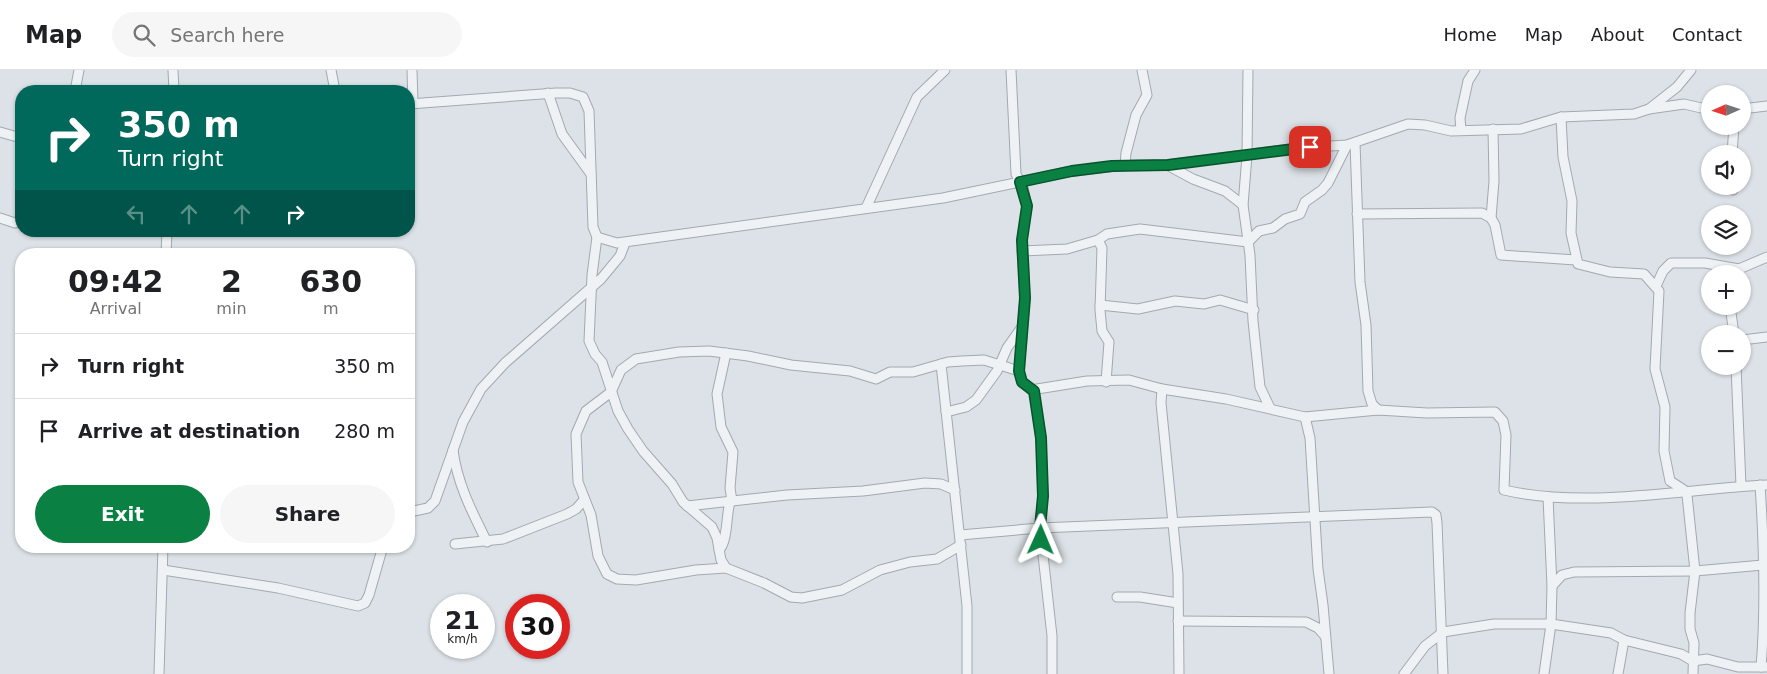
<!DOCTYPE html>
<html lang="en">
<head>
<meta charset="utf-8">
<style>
	:root { --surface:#fff; --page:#f6f6f6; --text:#202124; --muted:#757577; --line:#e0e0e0; --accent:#0b8043 }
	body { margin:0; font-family:"DejaVu Sans",sans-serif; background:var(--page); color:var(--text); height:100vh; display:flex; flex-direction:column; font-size:19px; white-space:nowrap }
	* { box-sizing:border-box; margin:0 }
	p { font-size:16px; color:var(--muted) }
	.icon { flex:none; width:28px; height:28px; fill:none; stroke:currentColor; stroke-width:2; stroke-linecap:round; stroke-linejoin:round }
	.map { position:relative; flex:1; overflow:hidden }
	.sheet { position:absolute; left:15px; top:178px; width:400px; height:305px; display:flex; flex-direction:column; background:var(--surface); border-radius:20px; box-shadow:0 1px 4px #0004 }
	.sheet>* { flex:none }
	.banner { position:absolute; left:15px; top:15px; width:400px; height:152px; border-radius:20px; box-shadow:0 1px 4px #0004; background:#00695c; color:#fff; overflow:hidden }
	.needle { width:32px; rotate:267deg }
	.buttons { position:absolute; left:1701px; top:15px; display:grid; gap:10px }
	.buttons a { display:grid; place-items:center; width:50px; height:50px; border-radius:50%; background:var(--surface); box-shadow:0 1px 4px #0004; font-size:25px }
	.speed { position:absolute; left:430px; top:524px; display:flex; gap:10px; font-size:25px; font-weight:700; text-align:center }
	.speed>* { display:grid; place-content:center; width:65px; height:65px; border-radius:50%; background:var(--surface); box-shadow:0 1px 4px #0004; line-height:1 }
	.speed small { font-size:12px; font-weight:400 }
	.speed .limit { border:8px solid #d22; background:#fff; color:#111 }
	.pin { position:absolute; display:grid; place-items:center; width:42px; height:42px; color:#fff; margin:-21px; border-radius:10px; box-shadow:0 2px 8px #0006 }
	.me { position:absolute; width:55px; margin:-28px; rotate:1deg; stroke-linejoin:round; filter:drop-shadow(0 0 4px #0008) }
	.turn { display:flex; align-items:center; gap:18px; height:105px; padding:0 20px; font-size:22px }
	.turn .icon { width:65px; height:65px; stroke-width:2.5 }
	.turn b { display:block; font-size:35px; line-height:42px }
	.lanes { display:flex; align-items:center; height:48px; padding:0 20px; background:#0003; justify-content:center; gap:25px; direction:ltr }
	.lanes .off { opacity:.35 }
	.eta { display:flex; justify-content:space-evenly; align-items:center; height:85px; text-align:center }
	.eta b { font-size:30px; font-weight:700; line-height:35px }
	.button { display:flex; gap:10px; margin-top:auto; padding:10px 20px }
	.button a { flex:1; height:58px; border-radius:30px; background:var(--accent); color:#fff; font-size:20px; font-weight:700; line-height:58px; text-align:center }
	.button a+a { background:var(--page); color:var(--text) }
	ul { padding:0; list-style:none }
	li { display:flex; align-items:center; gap:15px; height:65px; padding:0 20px; border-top:1px solid var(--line) }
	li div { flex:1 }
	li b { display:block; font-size:19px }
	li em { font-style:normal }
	header { display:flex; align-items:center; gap:30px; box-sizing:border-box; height:70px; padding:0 25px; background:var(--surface); border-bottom:1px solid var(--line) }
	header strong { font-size:24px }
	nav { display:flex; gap:28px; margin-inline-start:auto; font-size:18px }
	.search { width:350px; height:45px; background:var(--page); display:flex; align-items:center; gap:12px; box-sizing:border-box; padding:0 18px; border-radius:28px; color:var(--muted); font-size:19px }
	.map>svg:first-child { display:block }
</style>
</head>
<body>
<header>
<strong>Map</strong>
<div class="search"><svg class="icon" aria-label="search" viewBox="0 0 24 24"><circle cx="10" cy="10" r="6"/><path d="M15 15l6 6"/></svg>Search here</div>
<nav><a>Home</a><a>Map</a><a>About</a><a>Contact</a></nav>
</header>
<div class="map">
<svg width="1767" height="604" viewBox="0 0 1767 604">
	<rect width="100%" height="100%" fill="#dce2e7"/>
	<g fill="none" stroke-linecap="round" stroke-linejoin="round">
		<g stroke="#a2a9b1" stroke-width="11">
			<g id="street">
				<polyline points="173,0 174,21"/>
				<polyline points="331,0 335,21"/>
				<polyline points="412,0 413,34"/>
				<path d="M1011,0L1016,104L1023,118L1027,136L1022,170L1025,228L1019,301L1022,312L1031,320L1087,311L1129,310L1162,319L1226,329L1305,347L1378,340L1427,343L1495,342L1503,351L1506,365L1504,420C1586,439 1683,419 1767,415"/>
				<polyline points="1248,0 1247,86 1243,135 1250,185 1253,251 1260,317 1270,338"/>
				<polyline points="75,21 79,0"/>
				<polyline points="548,23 562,64 591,104"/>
				<polyline points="409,34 556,23 570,23 583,27 589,41 593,157 597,167 617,173 943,128 1072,101 1125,95 1167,95 1298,78 1347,75 1408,54 1425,55 1451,61 1521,59 1561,47 1634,44 1649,39 1677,17 1691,0"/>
				<polyline points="1649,39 1684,34 1710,40"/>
				<polyline points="1742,39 1767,36"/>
				<polyline points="1561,47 1563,87 1572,131 1571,163 1578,194 1610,202 1644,204 1659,221 1655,299 1665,337 1664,381 1670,411 1684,420 1687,425 1695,501 1690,543 1690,559 1694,573 1693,604"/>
				<polyline points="1461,60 1460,48 1468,11 1475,0"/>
				<polyline points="0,62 21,68"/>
				<polyline points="1355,73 1360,212 1366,255 1368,321 1372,334 1378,340"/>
				<polyline points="1732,84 1734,56"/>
				<polyline points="1125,95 1126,83 1136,45 1147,25 1142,0"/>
				<polyline points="1167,95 1193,109 1225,121 1243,135"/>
				<polyline points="1733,116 1733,120"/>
				<polyline points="866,138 917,27 945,0"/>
				<polyline points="1357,144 1482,143 1491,148 1495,155 1501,185 1576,190"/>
				<polyline points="0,148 15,153"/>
				<polyline points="1491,148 1494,111 1493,59"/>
				<polyline points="597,167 592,205 589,271 595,284 602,292 618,341 628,359 643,381 672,414 683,432 712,457 717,468 721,490 726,498 764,513 791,527 802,528 842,520 880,500 910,492 937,489 961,475"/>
				<polyline points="1098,170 1102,178 1100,240 1102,261 1109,272 1106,312"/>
				<polyline points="1022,181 1067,179 1098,170 1107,164 1140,159 1248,172 1259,161 1273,158 1285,149 1300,144 1305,132 1322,120 1328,113 1347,75"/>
				<polyline points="166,184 167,161"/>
				<polyline points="1656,216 1663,201 1671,193 1705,193 1739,199 1767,187"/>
				<polyline points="1100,235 1138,239 1175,231 1204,234 1220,230 1254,240"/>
				<polyline points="1730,236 1734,264"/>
				<polyline points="1742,270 1767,267"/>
				<polyline points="726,283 717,324 721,357 733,382 730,418 732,431"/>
				<polyline points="941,294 967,536 967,604"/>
				<polyline points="1736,296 1741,416"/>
				<polyline points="1162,319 1161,333 1178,504 1179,604"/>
				<polyline points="1034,321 1041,368 1043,426 1040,458 1052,566 1052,604"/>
				<polyline points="946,342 966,337 976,330 997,301 1007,278 1022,257"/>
				<polyline points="1305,347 1310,368 1318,499 1323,535 1329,604"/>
				<path d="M453,380C457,413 472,442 487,472"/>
				<path d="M1760,415C1764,475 1766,537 1761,597"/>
				<polyline points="687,436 787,425 863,421 925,413 941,414 955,420"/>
				<polyline points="409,442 428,438 435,431 463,352 481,319 505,293 601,209 620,186 625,173"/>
				<polyline points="960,465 1040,458 1432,442 1436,445 1437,453 1443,604"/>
				<polyline points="455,474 503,469 567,444 576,439 584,430"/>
				<path d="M719,480C728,471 726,445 730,432"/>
				<polyline points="726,498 696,500 636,510 617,509 607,504 598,486 591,445 578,412 576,364 586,341 611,322 621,300 636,289 679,282 709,281 748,286 791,295 850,301 876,309 890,302 913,302 948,292 962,291 984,290 1019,301"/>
				<polyline points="163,500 278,518 358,536 365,533 369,525 383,476"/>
				<polyline points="1552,516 1562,505 1574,502 1695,501 1763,495"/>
				<polyline points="1117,527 1140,527 1178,533"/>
				<polyline points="1178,551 1306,552 1318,558 1325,566"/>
				<polyline points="159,604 163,476"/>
				<polyline points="1404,604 1425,576 1443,562 1494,554 1551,554 1611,563 1624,570 1681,584 1693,591 1707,589 1738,597 1767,597"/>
				<polyline points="1544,604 1551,554 1552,516 1548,427"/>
				<polyline points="1618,604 1624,570"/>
			</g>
		</g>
		<use href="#street" stroke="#eff2f5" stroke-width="9"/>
	</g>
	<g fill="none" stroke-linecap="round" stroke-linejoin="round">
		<g stroke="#07532c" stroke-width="12">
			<polyline id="route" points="1041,470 1040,458 1043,426 1041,368 1034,321 1022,312 1019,301 1025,228 1022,170 1027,136 1020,112 1072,101 1112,96 1168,95 1310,77"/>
		</g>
		<use href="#route" stroke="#0b8043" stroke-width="9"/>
	</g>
</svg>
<div class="buttons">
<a><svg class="needle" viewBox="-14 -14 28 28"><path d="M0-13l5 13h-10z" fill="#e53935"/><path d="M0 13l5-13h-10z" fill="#757577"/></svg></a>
<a><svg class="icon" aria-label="sound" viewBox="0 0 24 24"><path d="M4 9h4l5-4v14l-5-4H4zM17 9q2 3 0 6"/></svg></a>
<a><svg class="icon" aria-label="layers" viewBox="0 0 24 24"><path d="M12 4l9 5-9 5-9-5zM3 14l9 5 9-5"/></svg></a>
<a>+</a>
<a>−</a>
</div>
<div class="speed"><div>21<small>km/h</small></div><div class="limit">30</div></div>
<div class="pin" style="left:1310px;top:77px;background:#d93025"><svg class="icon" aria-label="arrive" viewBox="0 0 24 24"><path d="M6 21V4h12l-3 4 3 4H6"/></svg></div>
<svg class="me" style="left:1041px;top:470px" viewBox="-20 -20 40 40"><path d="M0-17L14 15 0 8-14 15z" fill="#0b8043" stroke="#fff" stroke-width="4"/></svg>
<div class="banner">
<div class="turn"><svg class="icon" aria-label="right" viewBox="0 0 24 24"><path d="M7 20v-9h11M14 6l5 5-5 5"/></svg><div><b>350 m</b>Turn right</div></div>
<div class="lanes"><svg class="icon off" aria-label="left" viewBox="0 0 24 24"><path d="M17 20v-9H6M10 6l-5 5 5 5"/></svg><svg class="icon off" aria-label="ahead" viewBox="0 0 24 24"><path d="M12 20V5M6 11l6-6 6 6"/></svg><svg class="icon off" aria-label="ahead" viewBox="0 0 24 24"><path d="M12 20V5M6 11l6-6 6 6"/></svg><svg class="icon" aria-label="right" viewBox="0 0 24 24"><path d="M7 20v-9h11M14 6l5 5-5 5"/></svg></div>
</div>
<section class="sheet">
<div class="eta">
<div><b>09:42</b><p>Arrival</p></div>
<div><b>2</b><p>min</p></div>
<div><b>630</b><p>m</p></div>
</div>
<ul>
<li><svg class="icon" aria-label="right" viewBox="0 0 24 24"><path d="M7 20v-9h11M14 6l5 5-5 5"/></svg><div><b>Turn right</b></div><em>350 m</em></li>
<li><svg class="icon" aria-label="arrive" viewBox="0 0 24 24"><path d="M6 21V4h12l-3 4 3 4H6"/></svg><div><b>Arrive at destination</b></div><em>280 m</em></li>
</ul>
<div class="button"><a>Exit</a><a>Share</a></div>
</section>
</div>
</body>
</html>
